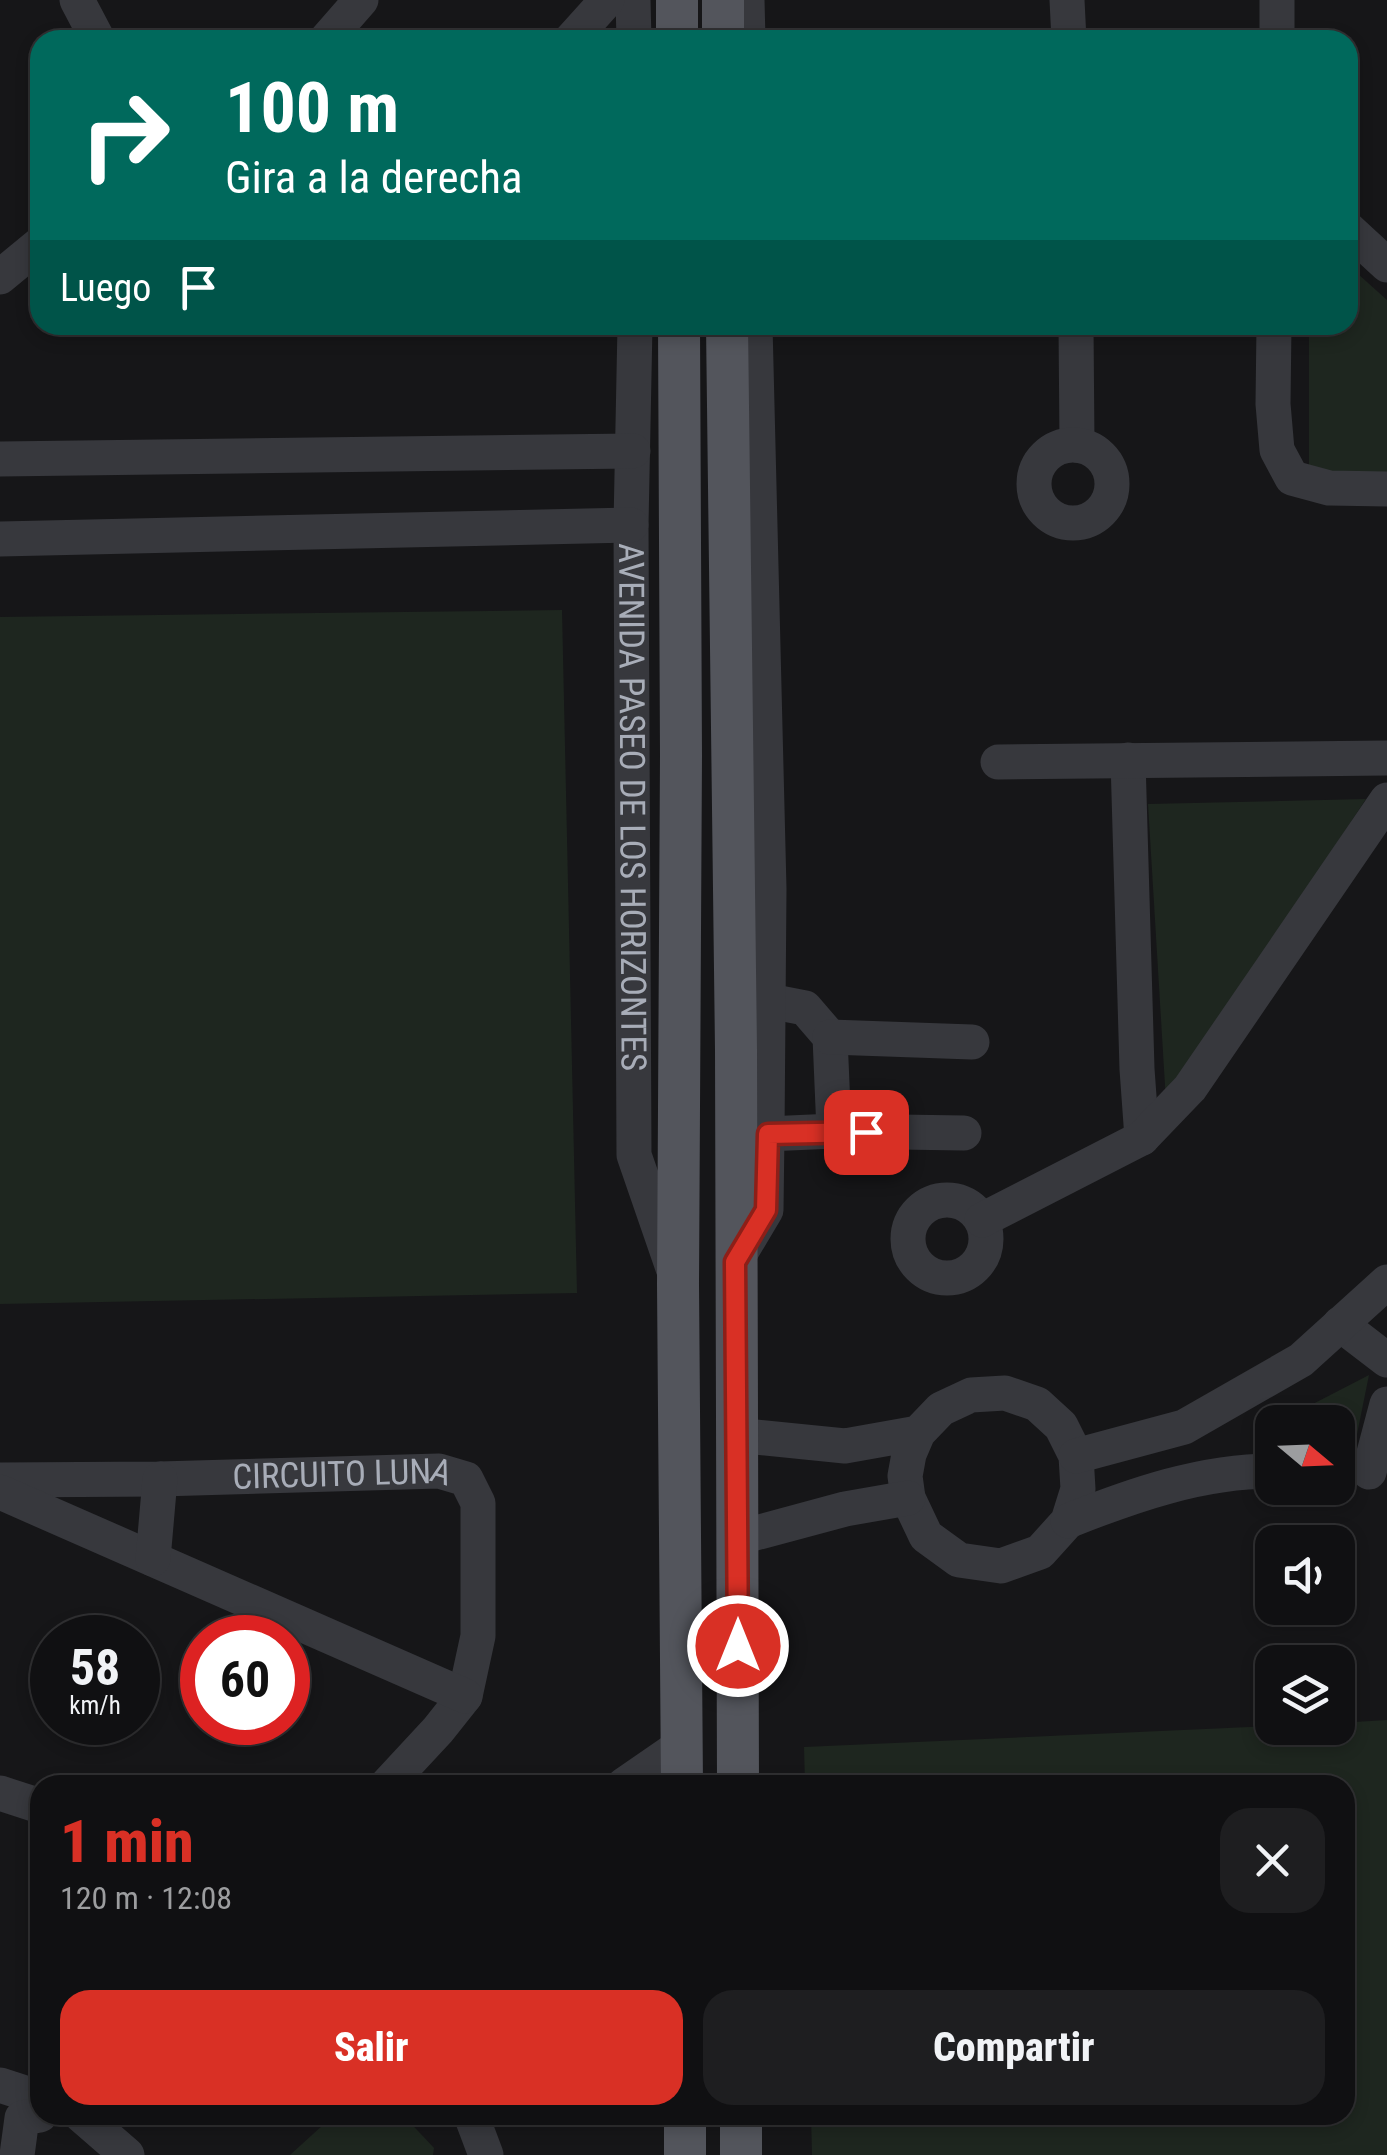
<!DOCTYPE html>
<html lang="es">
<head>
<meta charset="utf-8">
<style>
	:root { --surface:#101012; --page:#1e1e20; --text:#f1f3f6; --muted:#9c9d9f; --line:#303032; --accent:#d93025 }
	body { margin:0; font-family:"Roboto Condensed",sans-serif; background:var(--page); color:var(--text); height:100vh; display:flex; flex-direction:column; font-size:38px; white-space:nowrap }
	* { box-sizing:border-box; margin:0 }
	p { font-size:32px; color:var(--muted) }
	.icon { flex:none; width:55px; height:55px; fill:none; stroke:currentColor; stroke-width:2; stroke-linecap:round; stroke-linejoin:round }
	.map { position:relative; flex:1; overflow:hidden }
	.sheet { position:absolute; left:30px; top:1775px; width:1325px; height:350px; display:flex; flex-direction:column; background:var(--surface); border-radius:30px; box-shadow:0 5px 15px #0003,0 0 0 2px var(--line) }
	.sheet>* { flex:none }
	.hud { position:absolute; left:30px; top:30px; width:1328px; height:305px; border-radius:30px; box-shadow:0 5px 15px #0003,0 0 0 2px var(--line); background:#00695c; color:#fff; overflow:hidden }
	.needle { width:65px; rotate:109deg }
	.buttons { position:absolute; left:1255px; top:1405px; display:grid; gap:20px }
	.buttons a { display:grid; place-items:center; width:100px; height:100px; border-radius:20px; background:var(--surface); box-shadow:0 5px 15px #0003,0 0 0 2px var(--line); font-size:50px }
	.speed { position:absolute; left:30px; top:1615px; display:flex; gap:20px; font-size:50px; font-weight:700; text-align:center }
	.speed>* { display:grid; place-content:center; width:130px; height:130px; border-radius:50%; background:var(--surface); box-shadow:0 5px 15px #0003,0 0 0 2px var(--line); line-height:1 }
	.speed small { font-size:25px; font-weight:400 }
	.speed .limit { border:15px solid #d22; background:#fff; color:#111 }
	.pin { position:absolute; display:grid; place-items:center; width:85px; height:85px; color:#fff; margin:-42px; border-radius:20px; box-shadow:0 5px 15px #0006 }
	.me { position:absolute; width:110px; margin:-55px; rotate:0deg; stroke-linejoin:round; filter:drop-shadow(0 0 8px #0008) }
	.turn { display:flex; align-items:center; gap:35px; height:210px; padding:0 30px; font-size:45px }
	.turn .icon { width:130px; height:130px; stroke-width:2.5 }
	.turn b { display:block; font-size:70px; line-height:85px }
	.then { display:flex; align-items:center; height:95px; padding:0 30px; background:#0003; gap:20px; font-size:38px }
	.round { display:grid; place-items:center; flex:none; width:105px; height:105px; border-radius:30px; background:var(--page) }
	.headline { display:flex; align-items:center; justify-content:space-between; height:170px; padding:0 30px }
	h1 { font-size:60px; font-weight:800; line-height:75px; color:var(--accent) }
	.action { display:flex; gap:20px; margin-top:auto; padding:20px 30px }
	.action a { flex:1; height:115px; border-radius:30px; background:var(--accent); color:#fff; font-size:40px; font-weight:800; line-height:115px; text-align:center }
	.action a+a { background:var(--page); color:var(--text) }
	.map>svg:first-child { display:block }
</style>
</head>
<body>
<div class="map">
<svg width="1387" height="2155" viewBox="0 0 1387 2155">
	<rect width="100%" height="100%" fill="#161618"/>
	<g fill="#1e261f">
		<polygon points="1348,265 1387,300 1387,476 1309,476 1309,325 1348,325"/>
		<polygon points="562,610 577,1293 0,1304 0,617"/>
		<polygon points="1366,799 1166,1102 1148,804"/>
		<polygon points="1369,1375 1352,1459 1338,1458 1338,1422 1278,1422"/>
		<polygon points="1387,1720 1387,2155 812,2155 811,2115 1345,2115 1345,1785 805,1785 804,1747 1272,1726 1272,1728 1338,1728 1338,1723"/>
		<polygon points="334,2115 403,2115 434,2148 433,2155 290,2155"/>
	</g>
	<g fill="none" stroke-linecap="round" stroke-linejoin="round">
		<g stroke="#37383d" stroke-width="35">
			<polyline points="77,0 98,40"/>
			<polyline points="633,0 634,40"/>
			<polyline points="747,0 748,40"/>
			<polyline points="1067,0 1069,40"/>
			<polyline points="326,40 361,0"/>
			<polyline points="571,40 607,0"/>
			<polyline points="1277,40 1277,0"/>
			<polyline points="1348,229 1387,265"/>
			<polyline points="0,277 40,244"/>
			<path id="s1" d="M635,325L631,525L634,1155L673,1268"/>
			<polyline points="1076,325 1077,445"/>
			<polyline points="1274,325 1273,404 1277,450 1292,478 1329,488 1387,489"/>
			<circle cx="1073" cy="484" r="39"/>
			<polyline points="0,459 633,451"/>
			<polyline points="0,539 631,525"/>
			<polyline points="1128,760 1137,1069 1142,1138"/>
			<polyline points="998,762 1387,758"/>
			<polyline points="769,1001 805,1008 830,1037 834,1131 964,1133"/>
			<polyline points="830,1037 972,1042"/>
			<polyline points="767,1134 834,1131"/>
			<circle cx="947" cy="1239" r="39"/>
			<polyline points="982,1220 1142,1138 1190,1088 1387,800"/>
			<polyline points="735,1262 766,1210 767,1134 769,889 755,325"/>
			<polyline points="1340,1324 1387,1360"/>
			<polyline points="736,1435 845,1446 918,1433 941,1409 971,1395 1005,1393 1037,1404 1061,1426 1076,1456 1078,1489 1068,1521 1040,1552 1001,1566 959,1560 926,1536 908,1498 905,1476 909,1454 918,1433"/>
			<polyline points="1076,1456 1184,1427 1301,1360 1387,1282"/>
			<polyline points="1369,1472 1387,1404"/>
			<path id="s2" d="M0,1480L160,1479L439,1471L466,1479L478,1503V1636L465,1696L438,1730L387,1785"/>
			<polyline points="0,1492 465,1696"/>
			<path d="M1068,1521C1133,1495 1202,1471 1272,1471"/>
			<polyline points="737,1538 845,1509 908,1498"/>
			<polyline points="153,1559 160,1479"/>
			<polyline points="624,1785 682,1745"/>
			<polyline points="0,1793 40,1806"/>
			<polyline points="0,2085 40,2098"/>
			<polyline points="81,2115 127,2155"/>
			<polyline points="471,2115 486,2155"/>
			<polyline points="17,2155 22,2118 40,2115"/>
		</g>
		<g stroke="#53555c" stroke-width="42">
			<polyline points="677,0 677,40"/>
			<polyline points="723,0 723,40"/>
			<polyline points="679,325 681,755 678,1284 682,1785"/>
			<polyline points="727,325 736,1050 738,1785"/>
			<polyline points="685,2115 685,2155"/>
			<polyline points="741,2115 741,2155"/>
		</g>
	</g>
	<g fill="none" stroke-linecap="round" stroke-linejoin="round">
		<g stroke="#8d1f18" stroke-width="25">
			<polyline id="route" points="738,1646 735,1262 766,1210 768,1134 866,1132"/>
		</g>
		<use href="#route" stroke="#d93025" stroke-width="18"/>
	</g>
	<g text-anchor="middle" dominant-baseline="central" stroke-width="9" stroke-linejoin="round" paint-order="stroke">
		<g font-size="35" fill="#a8adb8" stroke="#111113">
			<text stroke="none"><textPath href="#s1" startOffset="482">AVENIDA PASEO DE LOS HORIZONTES</textPath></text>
			<text stroke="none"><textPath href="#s2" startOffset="342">CIRCUITO LUNA</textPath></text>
		</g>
	</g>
</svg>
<div class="buttons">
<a><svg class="needle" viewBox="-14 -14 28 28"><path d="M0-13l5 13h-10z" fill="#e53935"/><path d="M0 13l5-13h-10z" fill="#9c9d9f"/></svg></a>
<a><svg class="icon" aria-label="sound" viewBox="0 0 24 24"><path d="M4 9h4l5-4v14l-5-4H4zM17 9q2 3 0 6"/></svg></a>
<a><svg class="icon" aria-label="layers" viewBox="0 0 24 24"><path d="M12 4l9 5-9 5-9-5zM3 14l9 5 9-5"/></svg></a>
</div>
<div class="speed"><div>58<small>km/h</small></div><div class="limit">60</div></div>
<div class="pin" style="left:866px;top:1132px;background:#d93025"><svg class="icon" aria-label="arrive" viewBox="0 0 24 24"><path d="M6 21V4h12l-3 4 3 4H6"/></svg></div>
<svg class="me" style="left:738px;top:1646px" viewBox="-20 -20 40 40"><circle r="17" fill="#d93025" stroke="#fff" stroke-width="3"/><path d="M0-11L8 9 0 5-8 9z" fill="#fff"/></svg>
<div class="hud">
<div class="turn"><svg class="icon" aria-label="right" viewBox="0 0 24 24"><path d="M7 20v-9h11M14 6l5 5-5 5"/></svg><div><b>100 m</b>Gira a la derecha</div></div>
<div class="then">Luego<svg class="icon" aria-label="arrive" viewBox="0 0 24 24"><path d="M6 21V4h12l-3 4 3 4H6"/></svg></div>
</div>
<section class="sheet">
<div class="headline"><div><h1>1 min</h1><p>120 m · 12:08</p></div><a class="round"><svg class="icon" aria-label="close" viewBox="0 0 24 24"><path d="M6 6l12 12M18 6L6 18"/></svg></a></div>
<div class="action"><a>Salir</a><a>Compartir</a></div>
</section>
</div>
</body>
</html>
